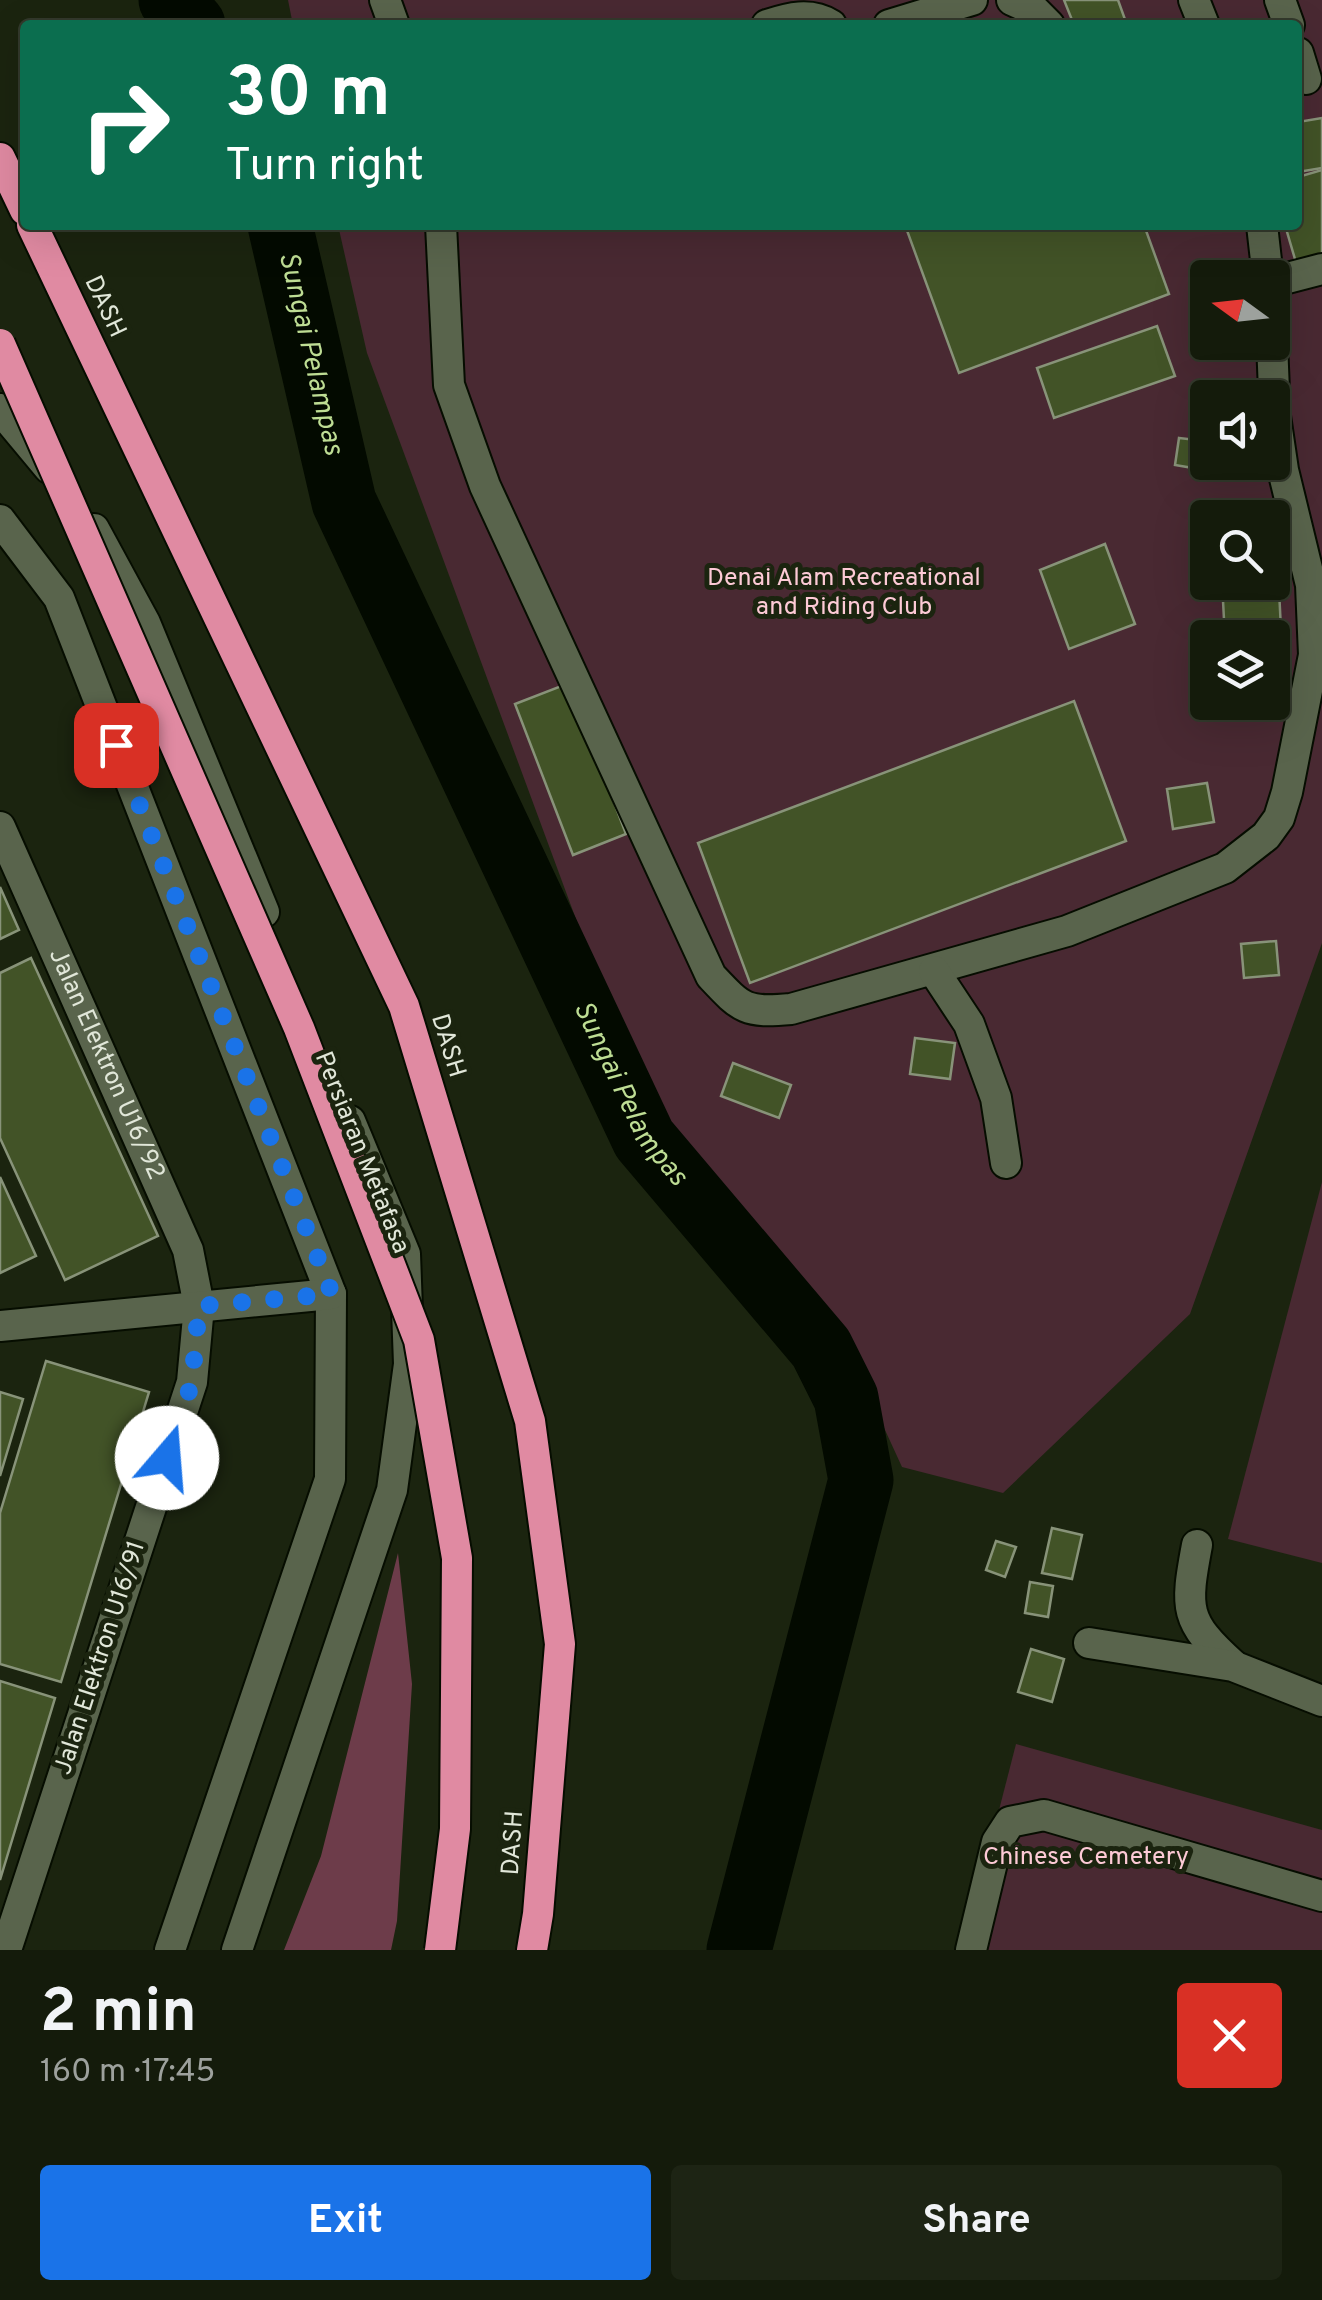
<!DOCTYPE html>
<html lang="en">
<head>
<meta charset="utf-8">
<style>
	:root { --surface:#141b0b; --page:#1d2414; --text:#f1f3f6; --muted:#9da19d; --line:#33392c; --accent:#1a73e8 }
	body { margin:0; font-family:Overpass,sans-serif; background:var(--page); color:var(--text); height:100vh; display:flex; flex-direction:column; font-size:38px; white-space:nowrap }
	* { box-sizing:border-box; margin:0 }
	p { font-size:32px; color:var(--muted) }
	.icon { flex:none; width:55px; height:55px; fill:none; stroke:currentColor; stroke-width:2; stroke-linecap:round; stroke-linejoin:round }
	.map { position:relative; height:1950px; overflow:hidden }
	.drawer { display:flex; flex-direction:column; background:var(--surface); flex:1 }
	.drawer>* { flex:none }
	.guide { position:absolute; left:20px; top:20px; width:1282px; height:210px; border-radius:10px; box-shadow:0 10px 40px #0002,0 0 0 2px var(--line); background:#0b6e4f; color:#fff; overflow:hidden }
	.needle { width:65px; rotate:285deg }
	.buttons { position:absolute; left:1190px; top:260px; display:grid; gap:20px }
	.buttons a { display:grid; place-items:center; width:100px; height:100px; border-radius:10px; background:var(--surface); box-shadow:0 10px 40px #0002,0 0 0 2px var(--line); font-size:50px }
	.pin { position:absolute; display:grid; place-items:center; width:85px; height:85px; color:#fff; margin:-42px; border-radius:20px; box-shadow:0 5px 15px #0006 }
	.me { position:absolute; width:110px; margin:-55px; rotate:18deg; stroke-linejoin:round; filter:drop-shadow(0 0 8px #0008) }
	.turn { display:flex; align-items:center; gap:35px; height:210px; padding:0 40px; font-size:45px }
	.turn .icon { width:130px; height:130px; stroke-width:2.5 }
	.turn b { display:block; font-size:70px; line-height:85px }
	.round { display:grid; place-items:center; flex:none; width:105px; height:105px; border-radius:10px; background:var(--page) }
	.overview { display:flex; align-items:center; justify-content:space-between; height:170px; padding:0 40px }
	h1 { font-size:60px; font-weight:700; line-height:75px }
	.primary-button { display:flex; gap:20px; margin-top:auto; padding:20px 40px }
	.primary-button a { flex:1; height:115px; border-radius:10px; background:var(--accent); color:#fff; font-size:40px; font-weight:700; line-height:115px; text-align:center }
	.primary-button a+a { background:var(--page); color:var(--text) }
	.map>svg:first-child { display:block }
</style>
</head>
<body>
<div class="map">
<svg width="1322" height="1950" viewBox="0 0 1322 1950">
	<rect width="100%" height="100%" fill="#1b240f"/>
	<g fill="#492932" fill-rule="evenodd">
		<path d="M288,0H1322V943L1190,1314L1003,1493L902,1467L836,1323L652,1125L367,353L338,225H1298V25H293ZM1208,278H1272V342H1208ZM1208,398H1272V462H1208ZM1208,518H1272V582H1208ZM1208,638H1272V702H1208Z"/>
		<polygon points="1322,1182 1322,1563 1228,1539"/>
		<polygon points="1016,1744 1322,1830 1322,1950 963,1950"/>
	</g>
	<polygon fill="#6d3c4a" points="398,1553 412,1684 397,1921 391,1950 284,1950 321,1856"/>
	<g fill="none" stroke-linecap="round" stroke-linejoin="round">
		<g stroke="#030a00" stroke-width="65">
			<polyline points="171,0 193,25"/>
			<path id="s1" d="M280,225L344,502L644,1139L821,1348L846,1398L861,1480L739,1950"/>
		</g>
	</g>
	<g fill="#425327" stroke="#889379" stroke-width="2.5">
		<polygon points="1064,0 1118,0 1127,25 1074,25"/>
		<polygon points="1322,118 1322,168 1298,172 1298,122"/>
		<polygon points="1322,170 1322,259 1297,266 1285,225 1298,225 1298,177"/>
		<polygon points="905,225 1144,225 1169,294 959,373"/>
		<polygon points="1157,326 1175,376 1054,418 1037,368"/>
		<polygon points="1179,438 1197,440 1193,468 1175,465"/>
		<polygon points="1272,529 1276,529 1283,670 1272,670 1272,638 1225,638 1222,582 1272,582"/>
		<polygon points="1105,544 1135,624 1069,649 1040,570"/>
		<polygon points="569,683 626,834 573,855 515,704"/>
		<polygon points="1074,701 1126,841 750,983 698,843"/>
		<polygon points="1207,783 1214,822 1173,829 1167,789"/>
		<polygon points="0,887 19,930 0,939"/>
		<polygon points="1276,941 1279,975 1244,978 1241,944"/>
		<polygon points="31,958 158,1236 65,1280 0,1138 0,973"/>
		<polygon points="915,1038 955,1043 950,1079 910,1074"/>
		<polygon points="733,1063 791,1085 779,1118 721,1096"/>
		<polygon points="0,1177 36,1256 0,1273"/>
		<polygon points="46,1361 149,1392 61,1682 0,1664 0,1513"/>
		<polygon points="0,1392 23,1399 0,1476"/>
		<polygon points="1052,1528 1082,1535 1072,1579 1042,1573"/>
		<polygon points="996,1541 1016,1547 1005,1577 986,1570"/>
		<polygon points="1030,1582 1053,1586 1048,1617 1025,1613"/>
		<polygon points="1031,1649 1064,1659 1052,1702 1018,1692"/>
		<polygon points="0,1681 55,1698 0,1880"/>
	</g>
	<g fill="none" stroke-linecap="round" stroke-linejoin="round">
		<g stroke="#060d00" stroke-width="34">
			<g id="minor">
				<polyline points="385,0 394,25"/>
				<polyline points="1012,0 1034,10 1049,25"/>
				<polyline points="1194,0 1204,25"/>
				<polyline points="1280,0 1289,25"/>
				<path d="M767,25C789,18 810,12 831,25"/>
				<polyline points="889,25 972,0"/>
				<polyline points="1298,53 1306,79"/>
				<path d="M441,225L449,385L485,486L711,976C742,1009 745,1013 791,1009L1067,931L1225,868L1266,836L1279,818L1287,792L1314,655L1311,585L1283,470L1275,416L1272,342"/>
				<polyline points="1262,225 1268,278"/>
				<polyline points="1272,282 1322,269"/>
				<polyline points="0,409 49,468"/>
				<polyline points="0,520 59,598 331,1294 330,1479 170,1950"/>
				<polyline points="94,529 145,623 264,912"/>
				<path id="s2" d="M0,827L188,1250L199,1306L192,1382L6,1950"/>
				<polyline points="934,971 969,1024 996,1098 1006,1163"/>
				<polyline points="0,1326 331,1294"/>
				<path d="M1197,1545C1185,1609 1184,1621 1233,1665"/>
				<polyline points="1089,1643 1233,1666 1322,1701"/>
				<polyline points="237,1950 392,1490 409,1364 405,1254 350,1121"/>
				<polyline points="971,1950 997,1842 1010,1822 1044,1815 1322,1896"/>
			</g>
		</g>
		<g stroke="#060d00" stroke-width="34">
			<g id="highway">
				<polyline points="0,158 25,210"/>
				<polyline points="32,225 404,1006 530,1421 560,1644 538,1914 532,1950"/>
			</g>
		</g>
		<use href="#minor" stroke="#59644c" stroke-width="30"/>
		<use href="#highway" stroke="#e08aa2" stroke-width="30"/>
		<g stroke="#060d00" stroke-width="34" stroke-linecap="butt">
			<polyline id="highway-bridge" points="0,344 299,1028 419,1340 457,1558 455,1829 440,1950"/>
		</g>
		<use href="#highway-bridge" stroke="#e08aa2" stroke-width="30"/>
	</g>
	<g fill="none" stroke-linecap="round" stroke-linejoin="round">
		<polyline stroke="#1a73e8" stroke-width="18" stroke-dasharray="0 32.4" points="116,745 332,1294 199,1306 192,1382 167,1458"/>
	</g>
	<g text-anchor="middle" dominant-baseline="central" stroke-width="10" stroke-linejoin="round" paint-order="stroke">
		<g font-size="25" fill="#e1e7d9" stroke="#1b240f">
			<text transform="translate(104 307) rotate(65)">DASH</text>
			<text transform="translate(447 1046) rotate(73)">DASH</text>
			<text stroke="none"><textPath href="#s2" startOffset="260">Jalan Elektron U16/92</textPath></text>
			<text transform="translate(361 1153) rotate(68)">Persiaran Metafasa</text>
			<text transform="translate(101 1658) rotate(-72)">Jalan Elektron U16/91</text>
			<text transform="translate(514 1843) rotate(-86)">DASH</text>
		</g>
		<g font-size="25" fill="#fdcad6" stroke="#1b240f">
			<text x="844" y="579">Denai Alam Recreational<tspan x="844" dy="29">and Riding Club</tspan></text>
			<text x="1086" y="1858">Chinese Cemetery</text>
		</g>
		<g font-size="28" font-style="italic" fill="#bedd94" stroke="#1b240f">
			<text stroke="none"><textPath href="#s1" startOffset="132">Sungai Pelampas</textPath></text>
			<text stroke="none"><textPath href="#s1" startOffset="942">Sungai Pelampas</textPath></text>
		</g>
	</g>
</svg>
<div class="buttons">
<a><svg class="needle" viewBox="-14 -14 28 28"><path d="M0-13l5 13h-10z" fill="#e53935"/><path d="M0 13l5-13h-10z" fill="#9da19d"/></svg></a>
<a><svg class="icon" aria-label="sound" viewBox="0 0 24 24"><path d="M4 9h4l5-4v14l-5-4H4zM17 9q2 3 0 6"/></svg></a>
<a><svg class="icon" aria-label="search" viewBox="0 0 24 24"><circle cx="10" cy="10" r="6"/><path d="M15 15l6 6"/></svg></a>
<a><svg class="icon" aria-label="layers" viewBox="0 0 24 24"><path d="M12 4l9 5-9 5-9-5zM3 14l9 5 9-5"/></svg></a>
</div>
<div class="pin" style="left:116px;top:745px;background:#d93025"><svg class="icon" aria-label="arrive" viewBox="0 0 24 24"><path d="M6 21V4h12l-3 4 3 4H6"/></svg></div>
<svg class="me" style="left:167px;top:1458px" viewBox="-20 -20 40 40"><circle r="19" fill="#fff"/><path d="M0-13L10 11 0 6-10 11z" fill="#1a73e8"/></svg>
<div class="guide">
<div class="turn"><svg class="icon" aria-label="right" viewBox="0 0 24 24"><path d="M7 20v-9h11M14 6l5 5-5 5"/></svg><div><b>30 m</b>Turn right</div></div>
</div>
</div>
<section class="drawer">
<div class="overview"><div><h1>2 min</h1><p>160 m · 17:45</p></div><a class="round" style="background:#d93025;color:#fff"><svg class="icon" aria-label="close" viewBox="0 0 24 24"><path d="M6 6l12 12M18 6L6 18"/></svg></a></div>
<div class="primary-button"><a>Exit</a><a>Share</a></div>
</section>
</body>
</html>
